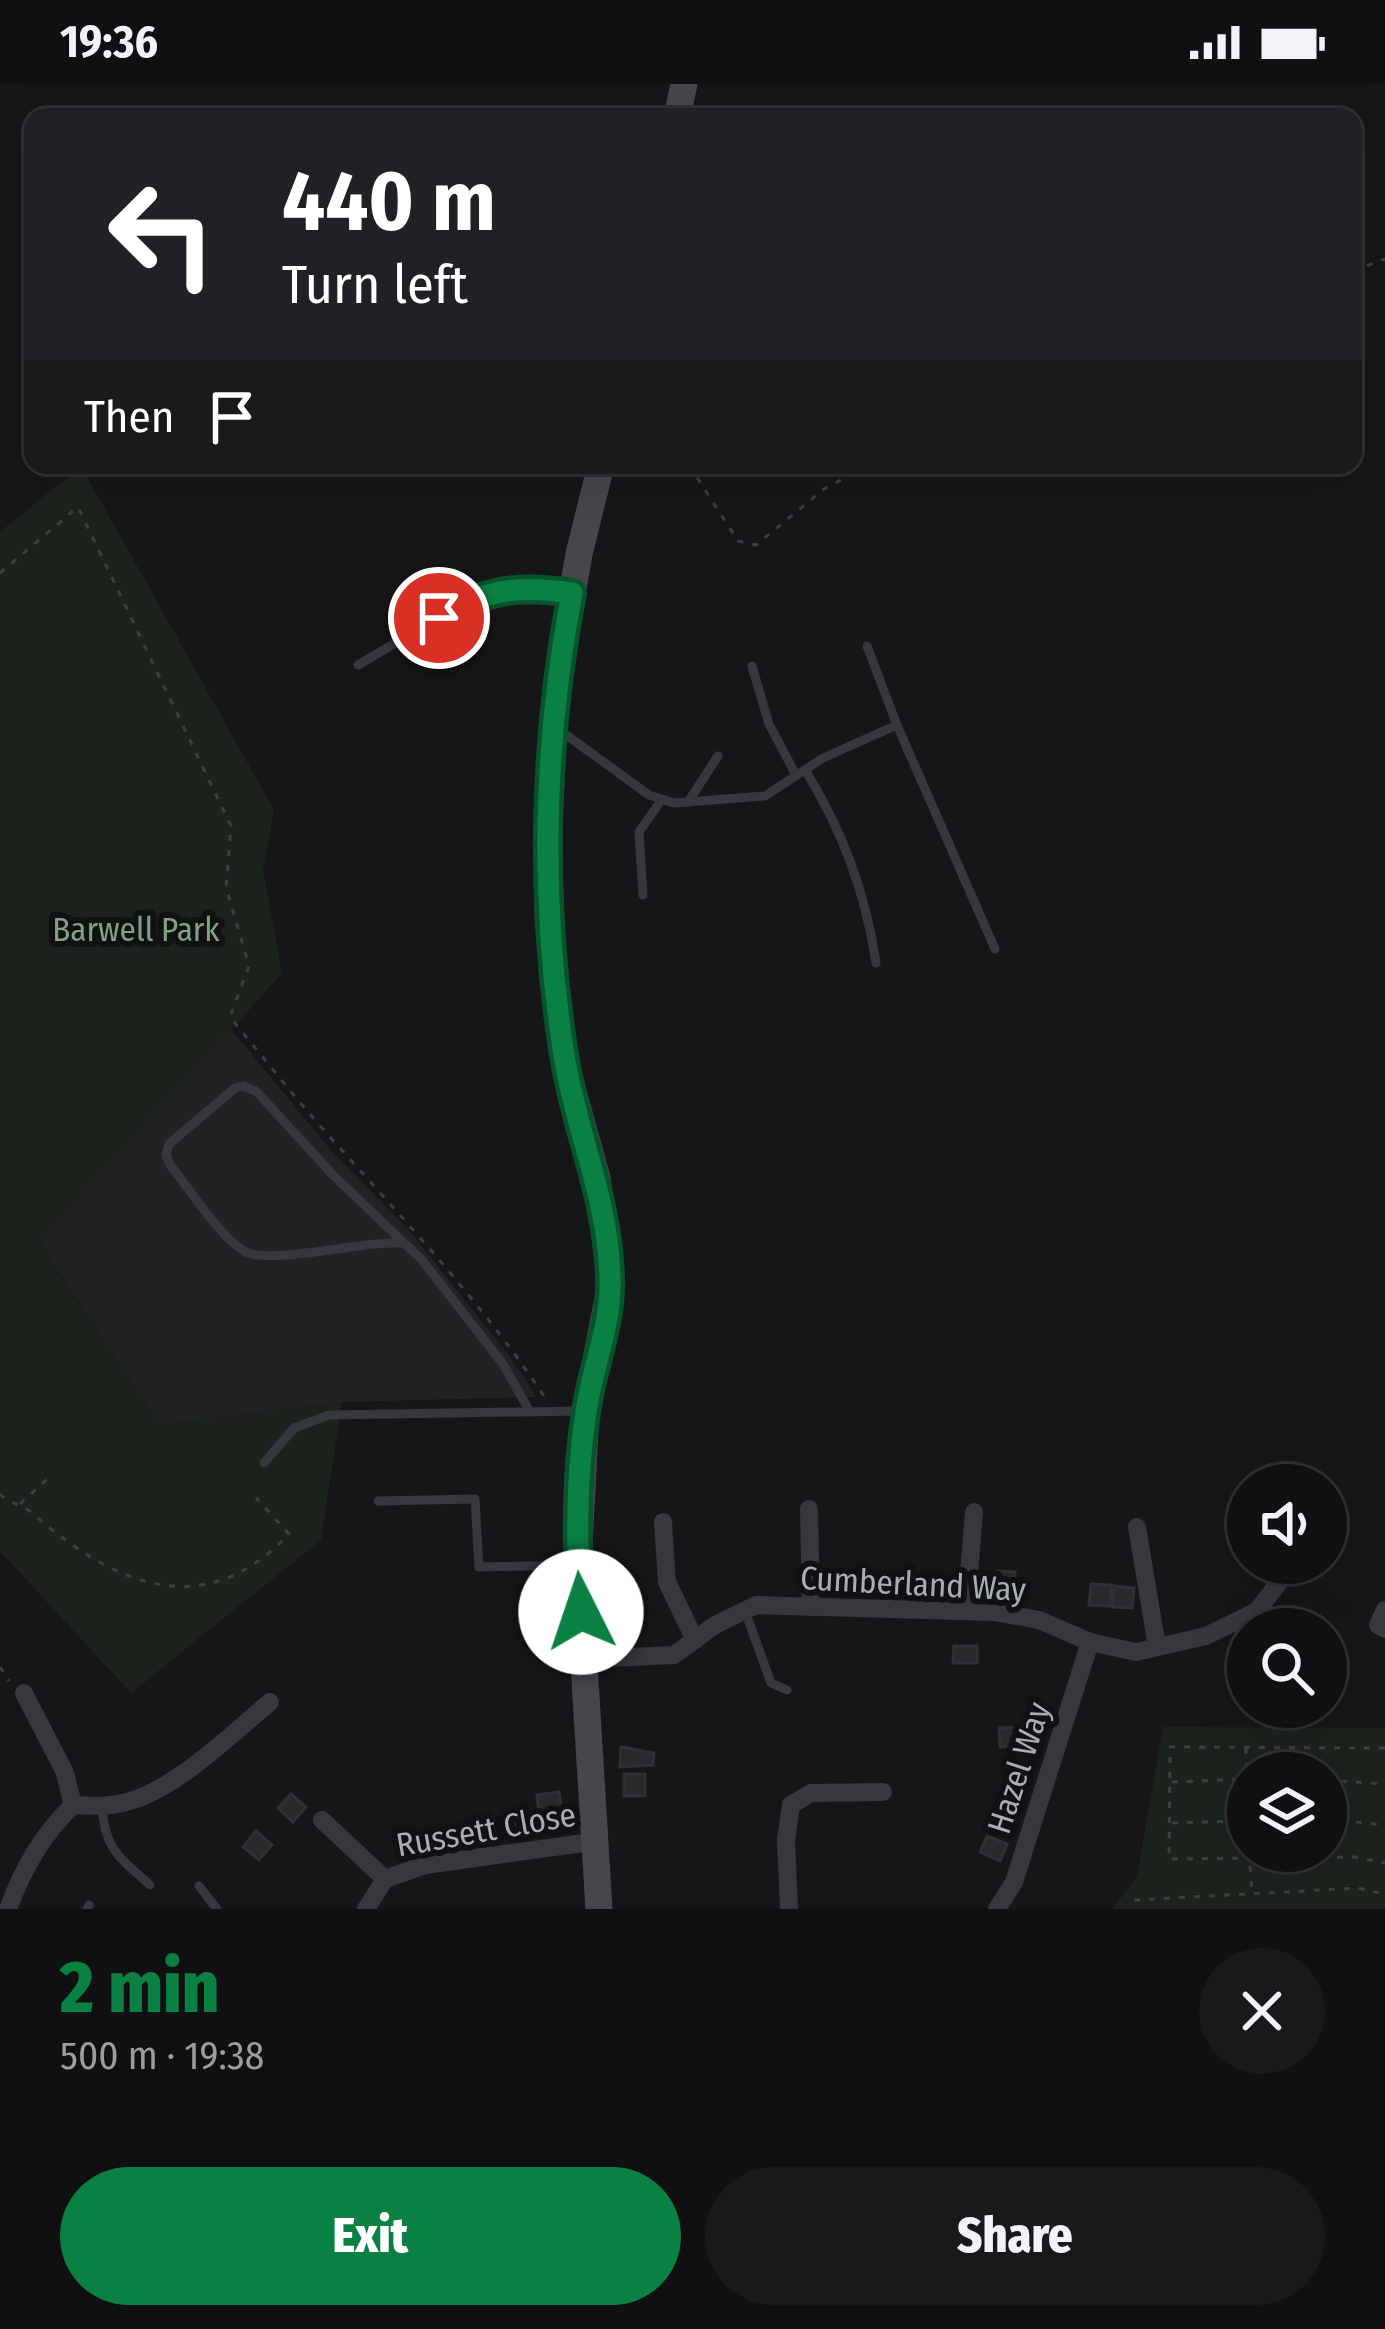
<!DOCTYPE html>
<html lang="en">
<head>
<meta charset="utf-8">
<style>
	:root { --surface:#101012; --page:#19191b; --text:#f1f3f6; --muted:#9c9d9f; --line:#303032; --accent:#0b8043 }
	body { margin:0; font-family:"Fira Sans Condensed",sans-serif; background:var(--page); color:var(--text); height:100vh; display:flex; flex-direction:column; font-size:45px; white-space:nowrap }
	* { box-sizing:border-box; margin:0 }
	p { font-size:39px; color:var(--muted) }
	.icon { flex:none; width:66px; height:66px; fill:none; stroke:currentColor; stroke-width:2; stroke-linecap:round; stroke-linejoin:round }
	.map { position:relative; height:1825px; overflow:hidden }
	.panel { display:flex; flex-direction:column; background:var(--surface); flex:1 }
	.panel>* { flex:none }
	.hud { position:absolute; left:24px; top:24px; width:1338px; height:366px; border-radius:24px; box-shadow:0 12px 48px #0002,0 0 0 3px var(--line); background:#202124; color:#fff; overflow:hidden }
	.tools { position:absolute; left:1227px; top:1380px; display:grid; gap:24px }
	.tools a { display:grid; place-items:center; width:120px; height:120px; border-radius:50%; background:var(--surface); box-shadow:0 12px 48px #0002,0 0 0 3px var(--line); font-size:60px }
	.pin { position:absolute; display:grid; place-items:center; width:102px; height:102px; color:#fff; margin:-51px; border:6px solid #fff; border-radius:50%; box-shadow:0 3px 12px #0007 }
	.me { position:absolute; width:132px; margin:-66px; rotate:356deg; stroke-linejoin:round; filter:drop-shadow(0 0 9px #0008) }
	.turn { display:flex; align-items:center; gap:42px; height:252px; padding:0 60px; font-size:54px }
	.turn .icon { width:156px; height:156px; stroke-width:2.5 }
	.turn b { display:block; font-size:84px; line-height:102px }
	.then { display:flex; align-items:center; height:114px; padding:0 60px; background:#0003; gap:24px; font-size:45px }
	.round { display:grid; place-items:center; flex:none; width:126px; height:126px; border-radius:63px; background:var(--page) }
	.summary { display:flex; align-items:center; justify-content:space-between; height:204px; padding:0 60px }
	h1 { font-size:72px; font-weight:800; line-height:90px; color:var(--accent) }
	.button { display:flex; gap:24px; margin-top:auto; padding:24px 60px }
	.button a { flex:1; height:138px; border-radius:72px; background:var(--accent); color:#fff; font-size:48px; font-weight:800; line-height:138px; text-align:center }
	.button a+a { background:var(--page); color:var(--text) }
	.status { display:flex; justify-content:space-between; align-items:center; height:84px; padding:0 60px; background:var(--surface); direction:ltr }
	.status svg { height:33px; fill:currentColor }
	.map>svg:first-child { display:block }
</style>
</head>
<body>
<div class="status"><b>19:36</b><svg viewBox="0 0 49 12"><path d="M0 12V9h3v3zM5 12V6h3v6zM10 12V3h3v9zM15 12V0h3v12zM26 1h20v11H26zM47 4h2v5h-2z"/></svg></div>
<div class="map">
<svg width="1385" height="1825" viewBox="0 0 1385 1825">
	<rect width="100%" height="100%" fill="#161618"/>
	<polygon fill="#222225" points="231,945 330,1065 408,1145 508,1270 537,1313 342,1318 160,1341 39,1159"/>
	<g fill="#1c231d" fill-rule="evenodd">
		<polygon points="81,382 274,726 263,785 282,889 39,1160 160,1341 342,1318 321,1456 131,1609 0,1467 0,448"/>
		<path d="M1163,1643L1385,1644V1825H1112L1137,1793ZM1326,1689V1767H1248V1689Z"/>
	</g>
	<g fill="#29292c" stroke="#303034" stroke-width="3">
		<polygon points="997,1487 1015,1488 1014,1509 995,1508"/>
		<polygon points="1091,1500 1111,1501 1110,1522 1089,1521"/>
		<polygon points="1114,1502 1134,1504 1132,1524 1112,1523"/>
		<polygon points="954,1562 977,1562 977,1579 953,1579"/>
		<polygon points="1018,1643 1019,1662 1000,1663 999,1644"/>
		<polygon points="621,1663 654,1669 653,1681 620,1683"/>
		<rect x="624" y="1690" width="21" height="22"/>
		<polygon points="559,1708 562,1727 539,1730 537,1711"/>
		<polygon points="291,1710 306,1723 293,1738 278,1724"/>
		<polygon points="547,1731 550,1749 513,1754 510,1736"/>
		<polygon points="256,1747 272,1761 259,1776 243,1763"/>
		<polygon points="987,1752 1007,1760 1000,1777 980,1768"/>
	</g>
	<g fill="none" stroke-linecap="round" stroke-linejoin="round">
		<g stroke="#3d3f44" stroke-width="3" stroke-dasharray="6 9" stroke-linecap="butt">
			<polyline points="1353,187 1385,175"/>
			<polyline points="689,381 738,457 756,461 824,405 869,381"/>
			<path d="M0,489L78,423L231,742L226,803L249,882L230,933C263,973 295,1014 330,1053C406,1138 483,1220 546,1315"/>
			<path d="M0,1410C9,1420 22,1420 32,1429C113,1500 203,1541 289,1450L256,1414"/>
			<polyline points="20,1420 47,1395"/>
			<polyline points="0,1583 9,1597"/>
			<polyline points="1246,1664 1248,1753"/>
			<polyline points="1385,1664 1170,1663 1169,1775 1355,1773 1385,1779"/>
			<polyline points="1326,1696 1385,1700"/>
			<polyline points="1172,1698 1246,1695"/>
			<polyline points="1326,1735 1385,1741"/>
			<polyline points="1172,1739 1246,1737"/>
			<polyline points="1249,1767 1252,1807"/>
			<polyline points="1134,1816 1358,1804 1385,1810"/>
		</g>
		<g stroke="#37383d" stroke-width="9">
			<polyline points="867,562 897,641"/>
			<polyline points="358,581 467,517 527,503 566,508"/>
			<polyline points="752,582 769,640 796,691"/>
			<polyline points="558,645 649,711 674,719 765,712 823,674 897,641 995,865"/>
			<path d="M805,686C842,745 866,811 876,879"/>
			<polyline points="688,718 718,672"/>
			<polyline points="643,811 639,748 662,715"/>
			<path d="M403,1159C365,1156 267,1182 244,1167C218,1151 190,1105 170,1081L166,1071L169,1060L235,1004L243,1002L256,1007L334,1092L422,1176L503,1280L530,1328"/>
			<polyline points="264,1379 294,1344 329,1331 580,1327"/>
			<polyline points="378,1417 475,1415 479,1483 572,1481"/>
			<polyline points="745,1527 771,1599 787,1606"/>
			<path d="M102,1722C104,1765 120,1774 150,1801"/>
			<polyline points="199,1802 217,1825"/>
			<polyline points="87,1825 89,1821"/>
		</g>
		<g stroke="#37383d" stroke-width="18">
			<polyline points="809,1425 811,1523"/>
			<polyline points="663,1438 667,1498 695,1556"/>
			<polyline points="1137,1443 1157,1563"/>
			<polyline points="1385,1526 1378,1541 1385,1545"/>
			<polyline points="966,1527 974,1428"/>
			<polyline points="585,1575 674,1571 715,1541 756,1521 994,1528 1039,1536 1090,1558 1136,1568 1206,1552 1257,1527 1290,1484"/>
			<polyline points="24,1609 65,1689 73,1721"/>
			<polyline points="322,1736 385,1795"/>
			<path d="M8,1825C23,1785 42,1751 73,1721C92,1722 111,1723 130,1717C178,1703 232,1650 270,1618"/>
			<polyline points="366,1825 385,1795 425,1781 598,1757"/>
			<polyline points="789,1825 786,1756 791,1721 811,1709 883,1708"/>
			<polyline points="997,1825 1014,1798 1090,1558"/>
		</g>
		<g stroke="#45474d" stroke-width="27">
			<polyline points="677,33 684,0"/>
			<polyline points="599,1825 578,1481 586,1327 611,1199 597,1094 564,975 548,834 548,757 556,602 579,470 601,381"/>
		</g>
	</g>
	<g fill="none" stroke-linecap="round" stroke-linejoin="round">
		<g stroke="#07532c" stroke-width="30">
			<path id="route" d="M439,534C486,505 518,501 572,509C543,660 540,819 564,971C576,1048 608,1113 610,1194C612,1239 592,1284 586,1328C576,1393 576,1462 581,1528"/>
		</g>
		<use href="#route" stroke="#0b8043" stroke-width="21"/>
	</g>
	<g text-anchor="middle" dominant-baseline="central" stroke-width="12" stroke-linejoin="round" paint-order="stroke">
		<g font-size="33" fill="#7fa381" stroke="#111113">
			<text x="136" y="846">Barwell Park</text>
		</g>
		<g font-size="33" fill="#a8adb8" stroke="#111113">
			<text transform="translate(913 1500) rotate(3)">Cumberland Way</text>
			<text transform="translate(1019 1684) rotate(-72)">Hazel Way</text>
			<text transform="translate(486 1746) rotate(-10)">Russett Close</text>
		</g>
	</g>
</svg>
<div class="tools">
<a><svg class="icon" aria-label="sound" viewBox="0 0 24 24"><path d="M4 9h4l5-4v14l-5-4H4zM17 9q2 3 0 6"/></svg></a>
<a><svg class="icon" aria-label="search" viewBox="0 0 24 24"><circle cx="10" cy="10" r="6"/><path d="M15 15l6 6"/></svg></a>
<a><svg class="icon" aria-label="layers" viewBox="0 0 24 24"><path d="M12 4l9 5-9 5-9-5zM3 14l9 5 9-5"/></svg></a>
</div>
<div class="pin" style="left:439px;top:534px;background:#d93025"><svg class="icon" aria-label="arrive" viewBox="0 0 24 24"><path d="M6 21V4h12l-3 4 3 4H6"/></svg></div>
<svg class="me" style="left:581px;top:1528px" viewBox="-20 -20 40 40"><circle r="19" fill="#fff"/><path d="M0-13L10 11 0 6-10 11z" fill="#0b8043"/></svg>
<div class="hud">
<div class="turn"><svg class="icon" aria-label="left" viewBox="0 0 24 24"><path d="M17 20v-9H6M10 6l-5 5 5 5"/></svg><div><b>440 m</b>Turn left</div></div>
<div class="then">Then<svg class="icon" aria-label="arrive" viewBox="0 0 24 24"><path d="M6 21V4h12l-3 4 3 4H6"/></svg></div>
</div>
</div>
<section class="panel">
<div class="summary"><div><h1>2 min</h1><p>500 m · 19:38</p></div><a class="round"><svg class="icon" aria-label="close" viewBox="0 0 24 24"><path d="M6 6l12 12M18 6L6 18"/></svg></a></div>
<div class="button"><a>Exit</a><a>Share</a></div>
</section>
</body>
</html>
